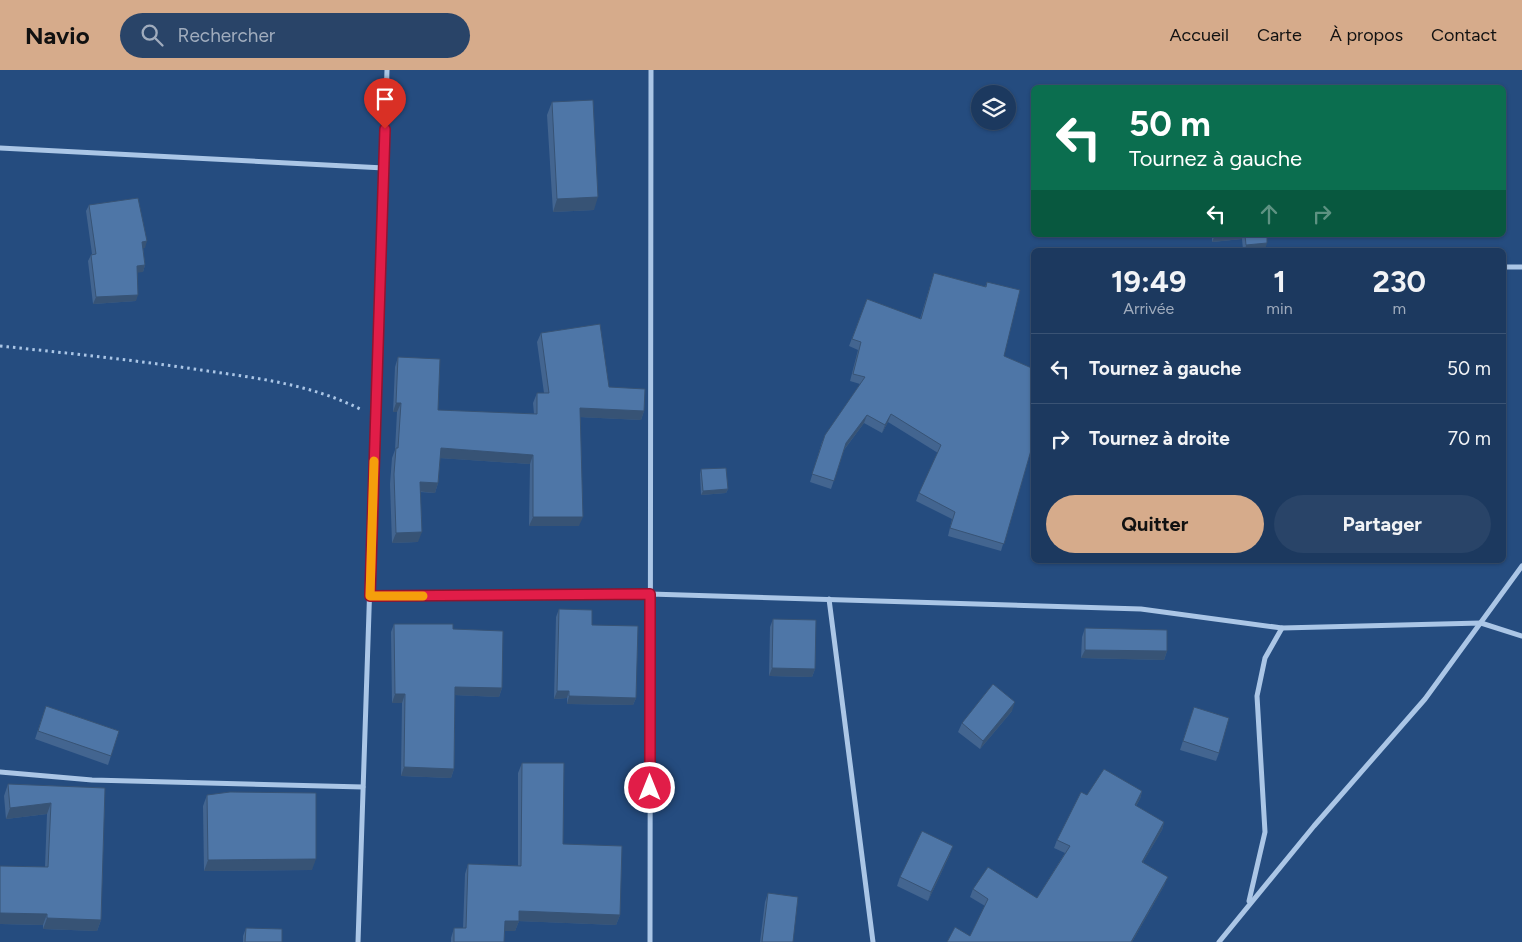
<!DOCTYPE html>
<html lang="fr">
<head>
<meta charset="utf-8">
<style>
	:root { --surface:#1c395f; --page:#294468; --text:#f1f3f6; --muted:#a0acbd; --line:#3a5374; --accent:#d6ab8b }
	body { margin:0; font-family:Figtree,sans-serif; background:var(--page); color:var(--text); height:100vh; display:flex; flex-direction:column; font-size:19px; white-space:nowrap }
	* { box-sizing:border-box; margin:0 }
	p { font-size:16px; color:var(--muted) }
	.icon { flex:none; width:28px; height:28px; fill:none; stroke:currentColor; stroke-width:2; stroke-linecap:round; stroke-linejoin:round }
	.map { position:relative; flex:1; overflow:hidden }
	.details { position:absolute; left:1031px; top:178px; width:475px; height:315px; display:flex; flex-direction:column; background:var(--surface); border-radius:8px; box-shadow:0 1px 4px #0004,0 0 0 1px var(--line) }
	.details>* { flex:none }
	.guide { position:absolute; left:1031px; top:15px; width:475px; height:152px; border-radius:8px; box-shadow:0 1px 4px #0004,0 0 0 1px var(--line); background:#0b6e4f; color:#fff; overflow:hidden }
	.buttons { position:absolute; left:971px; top:15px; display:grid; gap:10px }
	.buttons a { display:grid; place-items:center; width:45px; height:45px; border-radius:50%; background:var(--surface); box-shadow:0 1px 4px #0004,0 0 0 1px var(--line); font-size:25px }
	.pin { position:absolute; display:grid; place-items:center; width:42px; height:42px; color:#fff; margin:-51px -21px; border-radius:50% 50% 50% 0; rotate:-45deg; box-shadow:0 0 5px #0007 }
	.pin .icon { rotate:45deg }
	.me { position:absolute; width:55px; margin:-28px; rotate:0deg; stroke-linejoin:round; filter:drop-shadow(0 0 4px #0008) }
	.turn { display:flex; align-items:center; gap:18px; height:105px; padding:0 15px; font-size:22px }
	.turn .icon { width:65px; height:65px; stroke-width:2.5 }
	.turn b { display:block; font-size:35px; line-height:42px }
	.lanes { display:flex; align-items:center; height:48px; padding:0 15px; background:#0003; justify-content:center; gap:25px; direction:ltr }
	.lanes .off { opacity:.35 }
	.eta { display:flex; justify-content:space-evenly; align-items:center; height:85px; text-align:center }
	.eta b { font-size:30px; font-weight:700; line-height:35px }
	.primary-button { display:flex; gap:10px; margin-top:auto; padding:10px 15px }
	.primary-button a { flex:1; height:58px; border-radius:30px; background:var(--accent); color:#111; font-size:20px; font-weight:700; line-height:58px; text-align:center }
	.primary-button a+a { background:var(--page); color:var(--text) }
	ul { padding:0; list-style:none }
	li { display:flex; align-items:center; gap:15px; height:70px; padding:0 15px; border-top:1px solid var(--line) }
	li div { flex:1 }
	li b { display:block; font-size:19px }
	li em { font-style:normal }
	header { display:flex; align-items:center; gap:30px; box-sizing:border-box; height:70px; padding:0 25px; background:var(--accent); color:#111 }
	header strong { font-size:24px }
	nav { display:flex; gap:28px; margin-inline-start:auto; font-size:18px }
	.search { width:350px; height:45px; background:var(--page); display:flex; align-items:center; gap:12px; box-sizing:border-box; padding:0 18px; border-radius:28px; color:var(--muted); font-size:19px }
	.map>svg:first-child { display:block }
</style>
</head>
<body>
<header>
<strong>Navio</strong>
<div class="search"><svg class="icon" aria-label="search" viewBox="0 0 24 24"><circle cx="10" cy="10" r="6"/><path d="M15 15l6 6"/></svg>Rechercher</div>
<nav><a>Accueil</a><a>Carte</a><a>À propos</a><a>Contact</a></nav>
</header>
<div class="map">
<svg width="1522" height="872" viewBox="0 0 1522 872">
	<rect width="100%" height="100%" fill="#254c7f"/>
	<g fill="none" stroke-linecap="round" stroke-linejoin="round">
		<path stroke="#abc6e6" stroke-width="3" stroke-dasharray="2.5 4" stroke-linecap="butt" d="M0,276C67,283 134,290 201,300C256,308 310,314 360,339"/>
		<g stroke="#abc6e6" stroke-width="5">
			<polyline points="0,78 384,98"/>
			<polyline points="1504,197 1522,197"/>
			<polyline points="369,526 650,524 1141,539 1282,558 1481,553 1522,566"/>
			<polyline points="829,529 873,872"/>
			<polyline points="0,702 92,710 363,717"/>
			<polyline points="1249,831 1265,762 1257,626 1265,588 1282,558"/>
			<polyline points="358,872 387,0"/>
			<polyline points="650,872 651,0"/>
			<polyline points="1219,872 1314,756 1425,629 1522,496"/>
		</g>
	</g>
	<g fill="#436590">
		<polygon points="552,32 594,140 553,142 547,45"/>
		<polygon points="89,135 145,178 143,178 145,195 143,202 137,202 136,231 93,234 88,191 91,185 92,184 86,141"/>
		<polygon points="1212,165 1267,165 1265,180 1243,180 1242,169 1212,172"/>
		<polygon points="934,203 985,217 987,212 1004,286 1034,299 1034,378 1032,377 1001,481 948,466 952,449 916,431 919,423 938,383 888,352 882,363 864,353 844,380 831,419 810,412 822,372 860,314 850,311 858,280 849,276 867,229 920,249"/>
		<polygon points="541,263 609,317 644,341 641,350 580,347 579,456 529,456 530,394 440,388 438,413 435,423 420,422 418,472 392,473 390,414 392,388 395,380 397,342 393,342 395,297 398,287 438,340 534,344 533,333 537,323 544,323 537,272"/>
		<polygon points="701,399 728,419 726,423 701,425 700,404"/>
		<polygon points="559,539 592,555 636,628 633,635 567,634 567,628 554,629 556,547"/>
		<polygon points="773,549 815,599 812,607 769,606 770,557"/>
		<polygon points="394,554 453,559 502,618 499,627 455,625 454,699 451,708 401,706 402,633 392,633 391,562"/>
		<polygon points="1085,558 1167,581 1164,590 1081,588 1082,567"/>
		<polygon points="46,636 119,661 108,695 35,669"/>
		<polygon points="1194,637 1219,683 1216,691 1180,680"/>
		<polygon points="1012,641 980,679 958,662 962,653"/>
		<polygon points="522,693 563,774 620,845 616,855 519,851 515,861 504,861 504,872 451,872 451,868 454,858 463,858 465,804 468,794 518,796 518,703"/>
		<polygon points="8,714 105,718 101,850 97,861 43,859 43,855 0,854 0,796 45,797 47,744 6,749 4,726"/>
		<polygon points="1142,721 1140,729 1136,736 1164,752 1162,760 1143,792 1165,814 1132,872 947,872 970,866 985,836 970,827 973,819 1037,828 1065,783 1054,778 1057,770 1087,725"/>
		<polygon points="207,725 312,800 204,801 203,736"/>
		<polygon points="950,784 928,831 897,816 900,807"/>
		<polygon points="768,823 793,872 760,872 765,832"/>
		<polygon points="246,858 282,872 243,872 243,866"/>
	</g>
	<g fill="#375375">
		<polygon points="598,127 594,140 553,142 557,129"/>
		<polygon points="1215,165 1243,165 1242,169 1212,172"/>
		<polygon points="147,171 145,178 140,179 142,172"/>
		<polygon points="1267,173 1265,180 1245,180 1246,175"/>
		<polygon points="145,195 143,202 135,203 137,196"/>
		<polygon points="138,225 136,231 93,234 96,227"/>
		<polygon points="396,333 401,333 397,342 393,342"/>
		<polygon points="580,338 644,341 641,350 577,347"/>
		<polygon points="891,344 888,352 882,363 885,355"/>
		<polygon points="867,345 864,353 843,381 846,373"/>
		<polygon points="441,378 533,385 530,394 438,388"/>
		<polygon points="420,412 438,413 435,423 416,421"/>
		<polygon points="728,419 726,423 701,425 703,421"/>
		<polygon points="533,447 583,447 579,456 529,456"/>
		<polygon points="422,462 418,472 392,473 396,463"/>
		<polygon points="1085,580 1167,581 1164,590 1081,588"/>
		<polygon points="772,598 815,599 812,607 769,606"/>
		<polygon points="455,617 502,618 499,627 452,625"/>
		<polygon points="557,621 569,621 567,628 554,629"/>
		<polygon points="395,624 405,624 402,633 392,633"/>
		<polygon points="569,626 636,628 633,635 567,634"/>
		<polygon points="1015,632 1012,641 980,679 983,671"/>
		<polygon points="404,697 454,699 451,708 401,706"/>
		<polygon points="1142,721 1140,729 1132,742 1135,735"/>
		<polygon points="51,733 47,744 6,749 10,738"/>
		<polygon points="1164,752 1162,760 1139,799 1142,792"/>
		<polygon points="953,776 950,784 928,831 931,822"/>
		<polygon points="316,789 312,800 204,801 208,790"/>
		<polygon points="1168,807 1165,814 1132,872 1131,872"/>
		<polygon points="519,841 620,845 616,855 515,851"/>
		<polygon points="0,843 47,844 43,855 0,854"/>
		<polygon points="47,848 101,850 97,861 43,859"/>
		<polygon points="505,851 519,851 515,861 501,861"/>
	</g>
	<g fill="#4e76a7" stroke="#375375">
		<polygon points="593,30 598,127 557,129 552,32"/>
		<polygon points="1504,100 1505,157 1504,157"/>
		<polygon points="138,128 147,171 142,172 145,195 137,196 138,225 96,227 91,185 96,184 89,135"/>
		<polygon points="1245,165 1267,165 1267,173 1246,175"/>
		<polygon points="934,203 986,217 987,212 1020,220 1004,286 1034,299 1034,370 1004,474 950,458 955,442 919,423 941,375 891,344 885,355 867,345 846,373 834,411 812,404 825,365 865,307 853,304 861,272 852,269 867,229 921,249"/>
		<polygon points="600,254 609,317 645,319 644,341 580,338 583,447 533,447 533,385 441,378 438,413 420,412 422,462 396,463 394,404 396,378 398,378 401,333 396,333 398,287 440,289 438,340 537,344 537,323 549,323 541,263"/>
		<polygon points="726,398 728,419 703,421 701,399"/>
		<polygon points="559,539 592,540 592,555 638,556 636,628 569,626 569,621 557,621"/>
		<polygon points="773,549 816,550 815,599 772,598"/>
		<polygon points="394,554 453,554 453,559 503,561 502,618 455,617 454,699 404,697 405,624 395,624"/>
		<polygon points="1085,558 1167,560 1167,581 1085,580"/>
		<polygon points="993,614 1015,632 983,671 962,653"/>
		<polygon points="46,636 119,661 111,686 38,661"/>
		<polygon points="1194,637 1229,648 1219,683 1183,671"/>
		<polygon points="522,693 564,693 563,774 622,776 620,845 519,841 519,851 505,851 504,872 454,872 454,858 466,858 468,794 521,796"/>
		<polygon points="1104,699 1142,721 1135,735 1164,752 1142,792 1168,807 1131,872 947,872 955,857 970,866 988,829 973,819 988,797 1037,828 1070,776 1057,770 1081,722 1087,725"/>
		<polygon points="8,714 105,718 101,850 47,848 47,844 0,843 0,796 48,797 51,733 10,738"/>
		<polygon points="230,722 316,723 316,789 208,790 207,725"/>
		<polygon points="922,761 953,776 931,822 900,807"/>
		<polygon points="768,823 798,827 793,872 762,872"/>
		<polygon points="246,858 282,859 282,872 245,872"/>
	</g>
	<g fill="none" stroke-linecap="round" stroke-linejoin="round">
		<g stroke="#92132f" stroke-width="12">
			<polyline id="route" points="385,59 370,526 650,524 650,718"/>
		</g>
		<use href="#route" stroke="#e11d48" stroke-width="9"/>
		<polyline stroke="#f59e0b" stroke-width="9" points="374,391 370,526 423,526"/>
	</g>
</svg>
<div class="buttons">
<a><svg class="icon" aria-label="layers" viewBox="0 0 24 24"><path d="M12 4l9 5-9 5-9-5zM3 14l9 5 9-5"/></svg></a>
</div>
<div class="pin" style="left:385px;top:59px;background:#d93025"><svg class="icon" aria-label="arrive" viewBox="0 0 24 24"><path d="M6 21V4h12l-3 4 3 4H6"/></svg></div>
<svg class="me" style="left:650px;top:718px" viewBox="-20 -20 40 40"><circle r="17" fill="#e11d48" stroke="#fff" stroke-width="3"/><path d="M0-11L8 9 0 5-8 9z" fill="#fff"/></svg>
<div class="guide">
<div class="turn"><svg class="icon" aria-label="left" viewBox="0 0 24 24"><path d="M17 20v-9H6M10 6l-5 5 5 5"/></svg><div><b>50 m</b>Tournez à gauche</div></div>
<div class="lanes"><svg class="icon" aria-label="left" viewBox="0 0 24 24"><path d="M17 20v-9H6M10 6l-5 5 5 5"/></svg><svg class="icon off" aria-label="ahead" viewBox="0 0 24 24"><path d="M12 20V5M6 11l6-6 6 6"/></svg><svg class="icon off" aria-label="right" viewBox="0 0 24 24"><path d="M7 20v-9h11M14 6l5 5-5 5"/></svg></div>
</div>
<section class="details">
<div class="eta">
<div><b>19:49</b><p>Arrivée</p></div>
<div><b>1</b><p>min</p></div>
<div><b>230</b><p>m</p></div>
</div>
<ul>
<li><svg class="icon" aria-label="left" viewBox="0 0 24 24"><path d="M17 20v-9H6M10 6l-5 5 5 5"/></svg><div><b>Tournez à gauche</b></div><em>50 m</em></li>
<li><svg class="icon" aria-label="right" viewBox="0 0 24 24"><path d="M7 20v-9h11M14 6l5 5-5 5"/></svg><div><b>Tournez à droite</b></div><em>70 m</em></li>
</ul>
<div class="primary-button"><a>Quitter</a><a>Partager</a></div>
</section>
</div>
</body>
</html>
